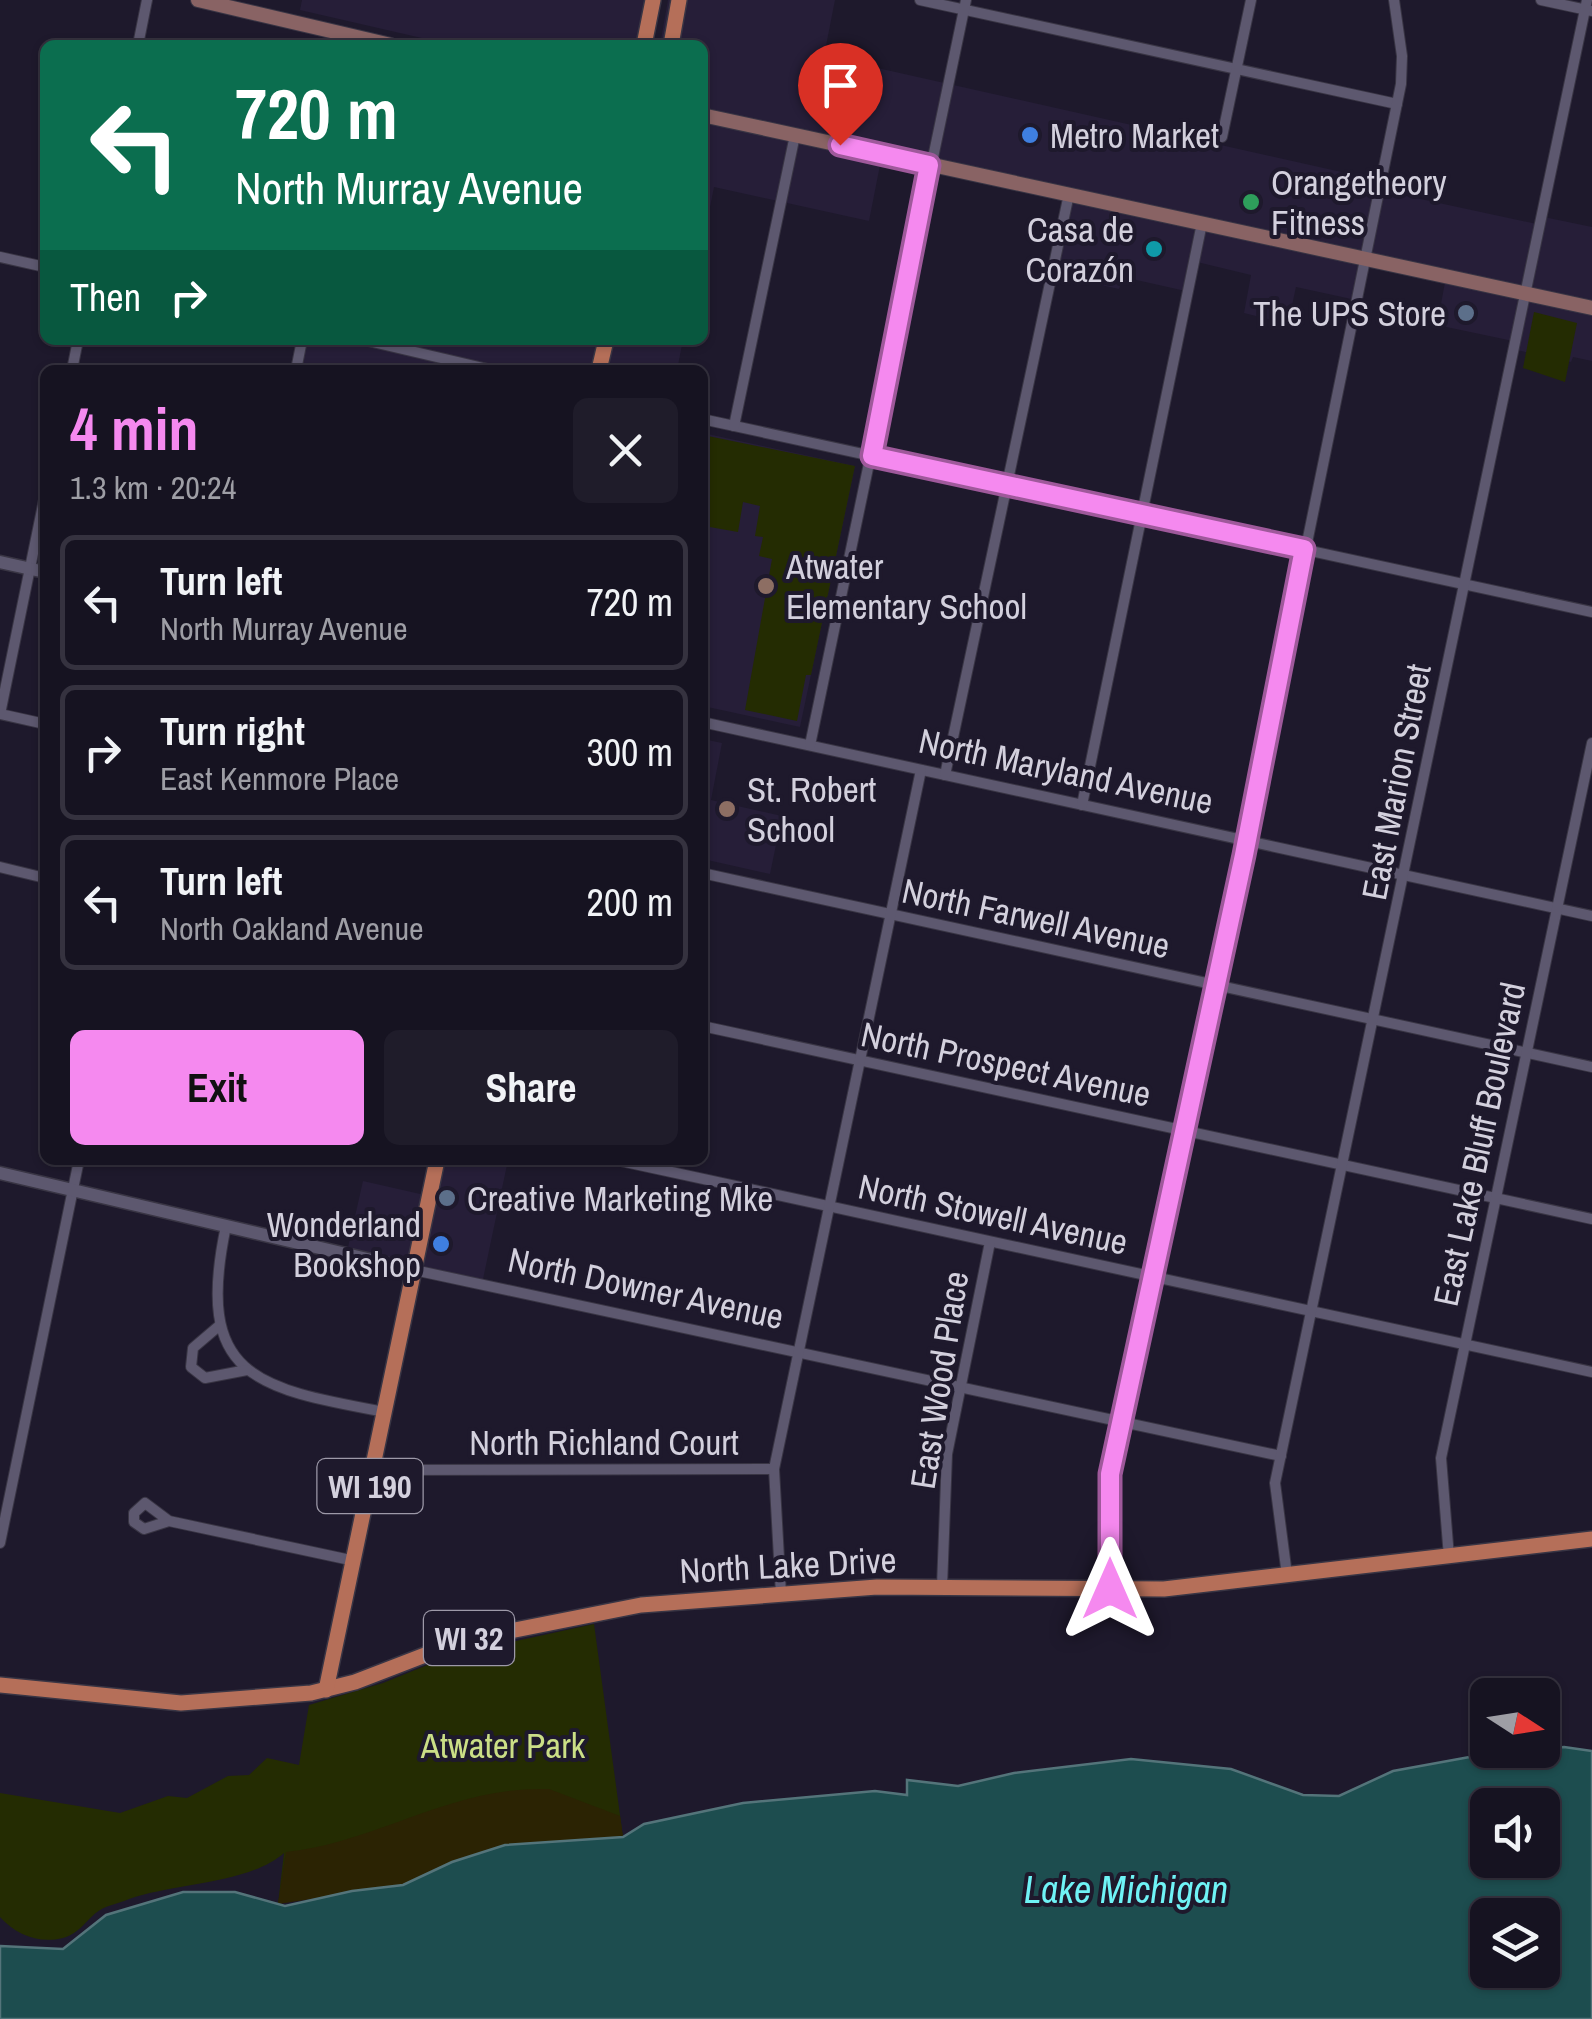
<!DOCTYPE html>
<html lang="en">
<head>
<meta charset="utf-8">
<style>
	:root { --surface:#161321; --page:#1f1c2a; --text:#f1f3f6; --muted:#9e9ea5; --line:#35323f; --accent:#f589ef }
	body { margin:0; font-family:"Archivo Narrow",sans-serif; background:var(--page); color:var(--text); height:100vh; display:flex; flex-direction:column; font-size:38px; white-space:nowrap }
	* { box-sizing:border-box; margin:0 }
	p { font-size:32px; color:var(--muted) }
	.icon { flex:none; width:55px; height:55px; fill:none; stroke:currentColor; stroke-width:2; stroke-linecap:round; stroke-linejoin:round }
	.map { position:relative; flex:1; overflow:hidden }
	.sheet { position:absolute; left:40px; top:365px; width:668px; height:800px; display:flex; flex-direction:column; background:var(--surface); border-radius:15px; box-shadow:0 2px 8px #0004,0 0 0 2px var(--line) }
	.sheet>* { flex:none }
	.banner { position:absolute; left:40px; top:40px; width:668px; height:305px; border-radius:15px; box-shadow:0 2px 8px #0004,0 0 0 2px var(--line); background:#0b6e4f; color:#fff; overflow:hidden }
	.needle { width:65px; rotate:102deg }
	.buttons { position:absolute; left:1470px; top:1678px; display:grid; gap:20px }
	.buttons a { display:grid; place-items:center; width:90px; height:90px; border-radius:15px; background:var(--surface); box-shadow:0 2px 8px #0004,0 0 0 2px var(--line); font-size:50px }
	.pin { position:absolute; display:grid; place-items:center; width:85px; height:85px; color:#fff; margin:-102px -42px; border-radius:50% 50% 50% 0; rotate:-45deg; box-shadow:0 0 10px #0007 }
	.pin .icon { rotate:45deg }
	.me { position:absolute; width:110px; margin:-55px; rotate:0deg; stroke-linejoin:round; filter:drop-shadow(0 0 8px #0008) }
	.turn { display:flex; align-items:center; gap:35px; height:210px; padding:0 30px; font-size:45px }
	.turn .icon { width:130px; height:130px; stroke-width:2.5 }
	.turn b { display:block; font-size:70px; line-height:85px }
	.then { display:flex; align-items:center; height:95px; padding:0 30px; background:#0003; gap:20px; font-size:38px }
	.round { display:grid; place-items:center; flex:none; width:105px; height:105px; border-radius:15px; background:var(--page) }
	.overview { display:flex; align-items:center; justify-content:space-between; height:170px; padding:0 30px }
	h1 { font-size:60px; font-weight:700; line-height:75px; color:var(--accent) }
	.button { display:flex; gap:20px; margin-top:auto; padding:20px 30px }
	.button a { flex:1; height:115px; border-radius:15px; background:var(--accent); color:#111; font-size:40px; font-weight:700; line-height:115px; text-align:center }
	.button a+a { background:var(--page); color:var(--text) }
	ul { padding:0; list-style:none }
	li { display:flex; align-items:center; gap:30px; height:135px; margin:0 20px 15px; padding:0 10px; border:5px solid var(--line); border-radius:15px }
	li div { flex:1 }
	li b { display:block; font-size:38px }
	li em { font-style:normal }
	.map>svg:first-child { display:block }
</style>
</head>
<body>
<div class="map">
<svg width="1592" height="2019" viewBox="0 0 1592 2019">
	<rect width="100%" height="100%" fill="#1e192c"/>
	<g fill="#261e38">
		<polygon points="302,0 649,0 639,45 452,45 300,10"/>
		<polygon points="668,0 835,0 824,56 1346,173 1345,181 1388,192 1537,224 1539,216 1592,227 1592,361 1573,357 1571,362 1512,349 1513,341 1437,325 1446,277 1365,259 1356,300 1296,287 1288,324 1244,313 1251,275 1197,262 1190,292 1123,277 1119,289 1052,274 1069,194 882,155 869,221 714,187 703,242 702,45 660,45"/>
		<polygon points="302,340 683,340 677,370 296,370"/>
		<polygon points="703,433 855,466 800,727 703,706"/>
		<polygon points="703,739 722,743 711,800 782,816 770,874 703,859"/>
		<polygon points="437,1160 508,1160 482,1284 346,1256 363,1181 429,1196"/>
	</g>
	<g fill="#242c02">
		<polygon points="1534,312 1577,323 1565,382 1523,368"/>
		<polygon points="703,435 855,466 811,675 806,675 797,721 745,710 772,559 759,556 763,537 755,536 760,506 743,502 738,532 704,526"/>
		<path d="M594,1624L623,1837L278,1904L284,1853C249,1884 175,1883 129,1899C120,1903 108,1905 100,1910C86,1919 81,1933 63,1938C39,1944 16,1935 0,1917V1793L120,1813L168,1796L187,1798L228,1776L249,1775L267,1758L299,1765L309,1705L383,1683L452,1655Z"/>
	</g>
	<path fill="#2b2303" d="M549,1789L620,1816L623,1837L505,1845L452,1862L403,1885L278,1904L286,1852C380,1842 450,1786 549,1789Z"/>
	<path fill="#1d4d4f" stroke="#54747a" stroke-width="2.5" fill-rule="evenodd" d="M1564,1747L1592,1751V2019H0V1946L63,1949L106,1915L183,1892H235L285,1906L352,1891L403,1885L452,1862L505,1845L623,1837L644,1824L743,1803L875,1791L907,1795V1780L958,1786L1014,1773L1131,1759L1231,1769L1303,1795L1339,1796L1393,1771L1475,1756ZM1488,1805H1542V1860H1488ZM1488,1915H1542V1970H1488Z"/>
	<g fill="none" stroke-linecap="round" stroke-linejoin="round">
		<g stroke="#393544" stroke-width="12">
			<g id="minor">
				<polyline points="920,0 1397,104"/>
				<polyline points="1541,0 1592,11"/>
				<polyline points="138,45 147,0"/>
				<polyline points="1222,137 1251,0"/>
				<polyline points="0,257 45,267"/>
				<polyline points="364,340 492,370"/>
				<polyline points="72,370 78,340"/>
				<polyline points="296,370 302,340"/>
				<polyline points="702,419 1592,612"/>
				<polyline points="734,426 795,135"/>
				<polyline points="0,714 45,495"/>
				<polyline points="0,714 45,724"/>
				<polyline points="702,722 1592,916"/>
				<polyline points="810,745 966,0"/>
				<polyline points="945,775 1069,194"/>
				<polyline points="1082,805 1202,223"/>
				<polyline points="0,867 45,878"/>
				<polyline points="702,873 1592,1067"/>
				<polyline points="702,1026 1592,1219"/>
				<polyline points="616,1160 1592,1372"/>
				<path d="M226,1226C194,1377 255,1388 385,1412"/>
				<polyline points="414,1270 1281,1456"/>
				<polyline points="220,1325 193,1348 191,1367 205,1378 247,1370"/>
				<polyline points="374,1470 774,1469"/>
				<polyline points="169,1521 144,1529 134,1522 134,1513 145,1503 169,1521 355,1561"/>
				<polyline points="0,1543 79,1160"/>
				<polyline points="1449,1557 1441,1458 1592,743"/>
				<polyline points="1287,1575 1275,1483 1587,0"/>
				<polyline points="942,1587 947,1454 990,1242"/>
				<polyline points="1110,1589 1110,1474 1243,855 1401,84 1402,56 1394,0"/>
				<polyline points="781,1594 774,1469 921,770"/>
			</g>
		</g>
		<g stroke="#393544" stroke-width="15">
			<g id="tertiary">
				<polyline points="0,562 45,572"/>
				<polyline points="0,1173 414,1270"/>
			</g>
		</g>
		<g stroke="#393544" stroke-width="16">
			<g id="secondary">
				<polyline points="198,0 391,45"/>
				<polyline points="702,115 1592,308"/>
			</g>
		</g>
		<g stroke="#393544" stroke-width="18">
			<g id="primary">
				<polyline points="644,45 653,0"/>
				<polyline points="671,45 679,0"/>
				<polyline points="599,370 606,340"/>
				<polyline points="0,1685 181,1703 311,1693 355,1682 464,1640 641,1605 877,1587 1164,1589 1592,1539"/>
				<polyline points="326,1690 437,1160"/>
			</g>
		</g>
		<use href="#minor" stroke="#5d586f" stroke-width="10"/>
		<use href="#tertiary" stroke="#5d586f" stroke-width="12"/>
		<use href="#secondary" stroke="#896364" stroke-width="14"/>
		<use href="#primary" stroke="#b56f59" stroke-width="15"/>
	</g>
	<g fill="none" stroke-linecap="round" stroke-linejoin="round">
		<g stroke="#9f599b" stroke-width="25">
			<polyline id="route" points="840,145 929,165 872,456 1304,549 1244,855 1110,1474 1110,1589"/>
		</g>
		<use href="#route" stroke="#f589ef" stroke-width="18"/>
	</g>
	<g fill="#3f7fe0" stroke="#1e192c" stroke-width="4">
		<circle cx="1030" cy="135" r="10"/>
		<circle cx="441" cy="1244" r="10"/>
	</g>
	<circle fill="#2e9e5b" stroke="#1e192c" stroke-width="4" cx="1251" cy="202" r="10"/>
	<circle fill="#0f9aa8" stroke="#1e192c" stroke-width="4" cx="1154" cy="249" r="10"/>
	<g fill="#5c6f8a" stroke="#1e192c" stroke-width="4">
		<circle cx="1466" cy="313" r="10"/>
		<circle cx="447" cy="1198" r="10"/>
	</g>
	<g fill="#8d6e63" stroke="#1e192c" stroke-width="4">
		<circle cx="766" cy="586" r="10"/>
		<circle cx="727" cy="809" r="10"/>
	</g>
	<g text-anchor="middle" dominant-baseline="central" stroke-width="8" stroke-linejoin="round" paint-order="stroke">
		<g fill="#1e192c" stroke="#9d99a8" stroke-width="2.5">
			<rect x="317.5" y="1459" width="105" height="54" rx="8"/>
			<rect x="424" y="1611" width="90" height="54" rx="8"/>
		</g>
		<g font-size="32" font-weight="bold" fill="#d3d0dd">
			<text x="370" y="1486">WI 190</text>
			<text x="469" y="1638">WI 32</text>
		</g>
		<g font-size="35" fill="#d3d0dd" stroke="#1e192c" text-anchor="start">
			<text x="1050" y="135">Metro Market</text>
			<text x="1271" y="182">Orangetheory<tspan x="1271" dy="40">Fitness</tspan></text>
			<text x="1134" y="229" text-anchor="end">Casa de<tspan x="1134" dy="40">Corazón</tspan></text>
			<text x="1446" y="313" text-anchor="end">The UPS Store</text>
			<text x="786" y="566">Atwater<tspan x="786" dy="40">Elementary School</tspan></text>
			<text x="747" y="789">St. Robert<tspan x="747" dy="40">School</tspan></text>
			<text x="467" y="1198">Creative Marketing Mke</text>
			<text x="421" y="1224" text-anchor="end">Wonderland<tspan x="421" dy="40">Bookshop</tspan></text>
		</g>
		<g font-size="35" fill="#d3d0dd" stroke="#1e192c">
			<text transform="translate(1066 771) rotate(12)">North Maryland Avenue</text>
			<text transform="translate(1396 782) rotate(-79)">East Marion Street</text>
			<text transform="translate(1036 918) rotate(12)">North Farwell Avenue</text>
			<text transform="translate(1006 1064) rotate(12)">North Prospect Avenue</text>
			<text transform="translate(1479 1144) rotate(-78)">East Lake Bluff Boulevard</text>
			<text transform="translate(993 1214) rotate(12)">North Stowell Avenue</text>
			<text transform="translate(646 1288) rotate(12)">North Downer Avenue</text>
			<text transform="translate(939 1380) rotate(-81)">East Wood Place</text>
			<text x="604" y="1442">North Richland Court</text>
			<text transform="translate(788 1565) rotate(-3)">North Lake Drive</text>
		</g>
		<g font-size="35" fill="#cbdf86" stroke="#1e192c">
			<text x="503" y="1745">Atwater Park</text>
		</g>
		<g font-size="38" font-style="italic" fill="#6ff3f6" stroke="#1e192c">
			<text x="1126" y="1889">Lake Michigan</text>
		</g>
	</g>
</svg>
<div class="buttons">
<a><svg class="needle" viewBox="-14 -14 28 28"><path d="M0-13l5 13h-10z" fill="#e53935"/><path d="M0 13l5-13h-10z" fill="#9e9ea5"/></svg></a>
<a><svg class="icon" aria-label="sound" viewBox="0 0 24 24"><path d="M4 9h4l5-4v14l-5-4H4zM17 9q2 3 0 6"/></svg></a>
<a><svg class="icon" aria-label="layers" viewBox="0 0 24 24"><path d="M12 4l9 5-9 5-9-5zM3 14l9 5 9-5"/></svg></a>
</div>
<div class="pin" style="left:840px;top:145px;background:#d93025"><svg class="icon" aria-label="arrive" viewBox="0 0 24 24"><path d="M6 21V4h12l-3 4 3 4H6"/></svg></div>
<svg class="me" style="left:1110px;top:1589px" viewBox="-20 -20 40 40"><path d="M0-17L14 15 0 8-14 15z" fill="#f589ef" stroke="#fff" stroke-width="4"/></svg>
<div class="banner">
<div class="turn"><svg class="icon" aria-label="left" viewBox="0 0 24 24"><path d="M17 20v-9H6M10 6l-5 5 5 5"/></svg><div><b>720 m</b>North Murray Avenue</div></div>
<div class="then">Then<svg class="icon" aria-label="right" viewBox="0 0 24 24"><path d="M7 20v-9h11M14 6l5 5-5 5"/></svg></div>
</div>
<section class="sheet">
<div class="overview"><div><h1>4 min</h1><p>1.3 km · 20:24</p></div><a class="round"><svg class="icon" aria-label="close" viewBox="0 0 24 24"><path d="M6 6l12 12M18 6L6 18"/></svg></a></div>
<ul>
<li><svg class="icon" aria-label="left" viewBox="0 0 24 24"><path d="M17 20v-9H6M10 6l-5 5 5 5"/></svg><div><b>Turn left</b><p>North Murray Avenue</p></div><em>720 m</em></li>
<li><svg class="icon" aria-label="right" viewBox="0 0 24 24"><path d="M7 20v-9h11M14 6l5 5-5 5"/></svg><div><b>Turn right</b><p>East Kenmore Place</p></div><em>300 m</em></li>
<li><svg class="icon" aria-label="left" viewBox="0 0 24 24"><path d="M17 20v-9H6M10 6l-5 5 5 5"/></svg><div><b>Turn left</b><p>North Oakland Avenue</p></div><em>200 m</em></li>
</ul>
<div class="button"><a>Exit</a><a>Share</a></div>
</section>
</div>
</body>
</html>
